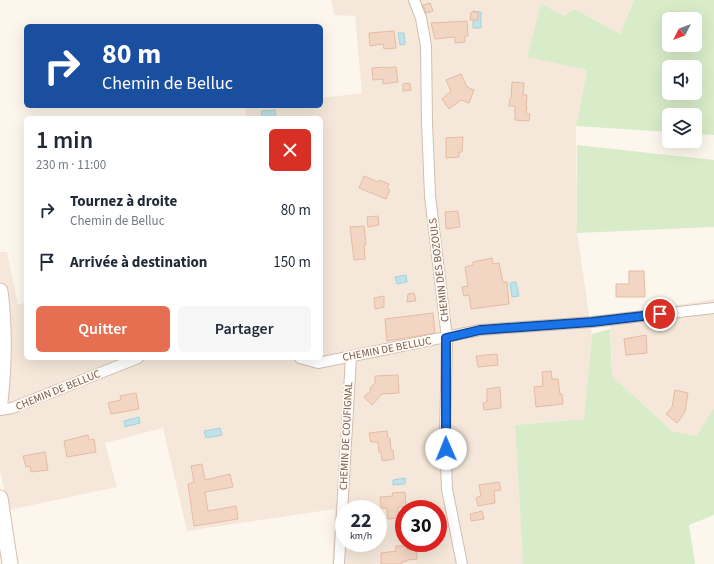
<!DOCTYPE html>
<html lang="fr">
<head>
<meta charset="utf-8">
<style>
	:root { --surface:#fff; --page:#f6f6f7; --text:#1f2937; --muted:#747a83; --accent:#e76f51 }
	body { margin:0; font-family:"Source Sans 3",sans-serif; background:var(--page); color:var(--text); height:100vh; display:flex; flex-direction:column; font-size:15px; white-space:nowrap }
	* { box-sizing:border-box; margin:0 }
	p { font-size:13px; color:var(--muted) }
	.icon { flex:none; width:22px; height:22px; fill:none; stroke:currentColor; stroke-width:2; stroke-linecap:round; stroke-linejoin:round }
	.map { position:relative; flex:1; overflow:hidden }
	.details { position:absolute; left:24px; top:116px; width:299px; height:244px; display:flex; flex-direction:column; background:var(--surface); border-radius:6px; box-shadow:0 4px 16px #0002 }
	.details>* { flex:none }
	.hud { position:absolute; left:24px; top:24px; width:299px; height:84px; border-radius:6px; box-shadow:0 4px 16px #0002; background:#1a4fa0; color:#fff; overflow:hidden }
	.needle { width:26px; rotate:228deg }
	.fabs { position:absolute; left:662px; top:12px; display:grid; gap:8px }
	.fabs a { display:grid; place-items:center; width:40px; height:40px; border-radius:6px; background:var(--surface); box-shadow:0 4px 16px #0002; font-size:20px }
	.speed { position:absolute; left:335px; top:500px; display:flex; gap:8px; font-size:20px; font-weight:700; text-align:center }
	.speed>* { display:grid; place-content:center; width:52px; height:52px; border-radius:50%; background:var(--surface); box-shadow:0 4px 16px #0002; line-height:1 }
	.speed small { font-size:10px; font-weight:400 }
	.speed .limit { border:6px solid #d22; background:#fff; color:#111 }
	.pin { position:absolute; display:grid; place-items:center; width:34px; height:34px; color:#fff; margin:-17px; border:2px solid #fff; border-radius:50%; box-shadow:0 1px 4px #0007 }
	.me { position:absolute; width:44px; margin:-22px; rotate:359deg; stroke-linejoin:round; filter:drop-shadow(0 0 3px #0008) }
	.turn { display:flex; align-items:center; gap:14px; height:84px; padding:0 12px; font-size:18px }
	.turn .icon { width:52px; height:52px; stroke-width:2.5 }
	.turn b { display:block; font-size:28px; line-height:34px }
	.round { display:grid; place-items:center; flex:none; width:42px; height:42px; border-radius:6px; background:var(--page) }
	.head { display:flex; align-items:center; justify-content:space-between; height:68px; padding:0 12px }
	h1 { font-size:24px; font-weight:600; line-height:30px }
	.cta { display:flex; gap:8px; margin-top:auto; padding:8px 12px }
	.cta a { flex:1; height:46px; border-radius:6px; background:var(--accent); color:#fff; font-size:16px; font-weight:600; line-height:46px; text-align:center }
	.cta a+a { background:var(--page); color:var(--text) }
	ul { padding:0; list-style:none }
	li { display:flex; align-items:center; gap:12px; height:52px; padding:0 12px }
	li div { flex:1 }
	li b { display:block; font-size:15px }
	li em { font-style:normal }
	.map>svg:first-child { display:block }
</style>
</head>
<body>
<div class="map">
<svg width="714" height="564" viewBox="0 0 714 564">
	<rect width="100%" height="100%" fill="#fdf6ec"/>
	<g fill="#f5e8da" fill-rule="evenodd">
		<path d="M331,0H634L620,34L574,9L527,56L587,70L576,126L577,233L592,334L584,419L515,425L523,564H332L335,509L187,531L163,428L105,443L117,487L9,510L0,471V252H7L18,305L26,302V358H321V118H247L245,107L257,106H321V98L362,93L355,16L334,15ZM344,509H378V543H344ZM404,509H438V543H404Z"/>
		<polygon points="714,299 714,408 696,436 672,431 612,376 610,316"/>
	</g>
	<g fill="#d8ecc9" fill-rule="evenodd">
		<path d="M634,0H714V135L695,134V115H669V132L576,126L587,70L527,57L541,4L564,16L574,9L620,34ZM669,19H695V45H669ZM669,67H695V93H669Z"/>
		<polygon points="577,145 714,160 714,227 577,233"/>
		<polygon points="610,329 612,376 672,431 696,436 714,408 714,515 689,525 695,564 523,564 515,425 584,419 592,334"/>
	</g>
	<g fill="#bfe3e8" stroke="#a5d3da">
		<polygon points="473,11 481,12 481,28 473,28"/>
		<polygon points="398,33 404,33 405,44 400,45"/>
		<polygon points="275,110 276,117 262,118 261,111"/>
		<polygon points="406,275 407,282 397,284 395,277"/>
		<polygon points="516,282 519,296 512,297 510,283"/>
		<polygon points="139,417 140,423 125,427 124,421"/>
		<polygon points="220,428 222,435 206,438 204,431"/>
		<polygon points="405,478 405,484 393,485 393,480"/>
	</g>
	<g fill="#f3d5c3" stroke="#e6bba3">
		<polygon points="430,3 433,11 426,13 423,5"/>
		<polygon points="471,12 478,12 478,20 470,20"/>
		<polygon points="467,21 468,36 465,36 465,42 455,43 455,37 435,39 431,23"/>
		<polygon points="394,31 396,48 384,49 383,44 370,46 369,33"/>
		<polygon points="385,67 385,68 396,67 398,82 383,84 383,79 373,80 372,68"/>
		<polygon points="461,74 467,87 474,90 469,103 461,100 449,109 442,99 451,91 446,80"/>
		<polygon points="512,82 524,83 523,95 527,95 526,107 527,107 526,114 530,114 529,121 515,120 515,106 509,106 510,98 511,98"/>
		<polygon points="410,83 411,90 403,91 403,84"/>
		<polygon points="463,137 462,152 459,152 459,157 446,158 446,138"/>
		<polygon points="364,176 378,182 379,180 389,184 387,188 390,190 386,199 359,188"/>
		<polygon points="458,211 460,227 446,229 445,212"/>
		<polygon points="378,216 379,225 368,227 367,217"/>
		<polygon points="364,226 366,245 364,245 365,259 354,260 350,227"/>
		<polygon points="492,258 493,264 499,263 503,282 507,282 509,304 471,309 469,295 464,296 462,287 468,286 465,267 473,265 473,262"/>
		<polygon points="629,271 644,271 645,297 616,297 616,284 629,284"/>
		<polygon points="414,293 416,301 407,302 408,294"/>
		<polygon points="384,296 384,307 375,309 374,298"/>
		<polygon points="433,313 435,333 387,341 385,319"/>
		<polygon points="646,335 647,353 626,355 624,339"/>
		<polygon points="497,354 498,365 478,367 476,356"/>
		<polygon points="551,371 552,379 558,379 560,394 562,394 563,404 536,407 534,387 543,386 542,372"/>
		<polygon points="398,375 399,393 382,394 372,405 364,397 371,390 370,388 375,383 375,376"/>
		<polygon points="500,387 501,408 484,410 483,403 487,402 487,389"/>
		<polygon points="675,390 688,393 685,412 677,423 666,414 672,407"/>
		<polygon points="136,393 139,409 111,414 108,403 121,400 120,396"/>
		<polygon points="387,431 388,438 390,438 391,450 393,450 394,459 382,461 381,452 379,452 378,442 371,442 369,433"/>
		<polygon points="88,435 89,440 94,439 96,452 67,457 64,441"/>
		<polygon points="45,452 48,470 31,472 30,466 26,467 23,456"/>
		<polygon points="202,464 205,480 230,474 233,487 205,492 208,511 236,506 238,519 194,526 188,484 194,482 191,466"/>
		<polygon points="499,482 501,490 494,491 495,503 478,506 476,498 481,496 479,485"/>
		<polygon points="405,492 406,506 398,507 398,518 388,519 387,508 381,508 380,497 393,496 392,493"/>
		<polygon points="482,511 484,519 471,521 470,514"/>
		<polygon points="396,546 407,546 407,550 417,550 417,559 407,560 407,561 402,562 402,564 381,564 381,553 396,551"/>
	</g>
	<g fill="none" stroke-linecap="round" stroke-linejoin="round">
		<g stroke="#d1beb0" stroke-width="12">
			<g id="minor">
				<polyline points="414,0 421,18 426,46 427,122 430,196 447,338 445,436 447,489 462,564"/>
				<polyline points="300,358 318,363 480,330 592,322 714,308"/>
				<polyline points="0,410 12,408 138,358"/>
				<polyline points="339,564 351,357"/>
			</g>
		</g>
		<g stroke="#d6c0b0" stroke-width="17">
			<g id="secondary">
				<path d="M0,291C5,329 4,365 0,402"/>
				<polyline points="0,498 10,564"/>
			</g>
		</g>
		<use href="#minor" stroke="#fff" stroke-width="10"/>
		<use href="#secondary" stroke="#fff" stroke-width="15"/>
	</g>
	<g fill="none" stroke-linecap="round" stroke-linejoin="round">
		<g stroke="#114b97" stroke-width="10">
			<polyline id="route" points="446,449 446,338 480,330 592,322 660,314"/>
		</g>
		<use href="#route" stroke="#1a73e8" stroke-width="7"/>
	</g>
	<g text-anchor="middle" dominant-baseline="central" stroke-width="3.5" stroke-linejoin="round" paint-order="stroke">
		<g font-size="11" fill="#7a5c4d" stroke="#fffaf3">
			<text transform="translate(439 270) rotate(-97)">CHEMIN DES BOZOULS</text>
			<text transform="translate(387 349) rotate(-11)">CHEMIN DE BELLUC</text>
			<text transform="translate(58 390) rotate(-22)">CHEMIN DE BELLUC</text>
			<text transform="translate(346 436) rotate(-87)">CHEMIN DE COUFIGNAL</text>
		</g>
	</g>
</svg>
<div class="fabs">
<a><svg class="needle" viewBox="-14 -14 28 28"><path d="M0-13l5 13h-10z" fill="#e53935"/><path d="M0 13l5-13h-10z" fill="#747a83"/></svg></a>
<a><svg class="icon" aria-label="sound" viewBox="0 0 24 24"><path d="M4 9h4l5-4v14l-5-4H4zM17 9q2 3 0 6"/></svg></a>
<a><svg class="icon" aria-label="layers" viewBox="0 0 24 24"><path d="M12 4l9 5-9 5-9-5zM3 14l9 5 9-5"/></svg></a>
</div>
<div class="speed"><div>22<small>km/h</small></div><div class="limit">30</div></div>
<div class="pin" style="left:660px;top:314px;background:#d93025"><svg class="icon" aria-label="arrive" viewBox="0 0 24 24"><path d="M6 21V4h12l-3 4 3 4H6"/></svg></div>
<svg class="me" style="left:446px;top:449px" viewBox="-20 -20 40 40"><circle r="19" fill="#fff"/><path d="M0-13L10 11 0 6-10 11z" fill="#1a73e8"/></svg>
<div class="hud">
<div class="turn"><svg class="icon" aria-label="right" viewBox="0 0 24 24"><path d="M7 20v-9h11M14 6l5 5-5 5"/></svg><div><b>80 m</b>Chemin de Belluc</div></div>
</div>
<section class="details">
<div class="head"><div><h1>1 min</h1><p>230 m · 11:00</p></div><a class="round" style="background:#d93025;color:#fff"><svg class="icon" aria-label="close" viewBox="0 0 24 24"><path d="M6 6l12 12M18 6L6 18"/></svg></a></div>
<ul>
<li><svg class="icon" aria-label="right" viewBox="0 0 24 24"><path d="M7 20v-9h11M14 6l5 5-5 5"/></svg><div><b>Tournez à droite</b><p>Chemin de Belluc</p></div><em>80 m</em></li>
<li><svg class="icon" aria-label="arrive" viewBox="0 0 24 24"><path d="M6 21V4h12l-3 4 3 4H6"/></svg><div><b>Arrivée à destination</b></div><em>150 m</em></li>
</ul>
<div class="cta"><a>Quitter</a><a>Partager</a></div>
</section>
</div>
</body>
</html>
